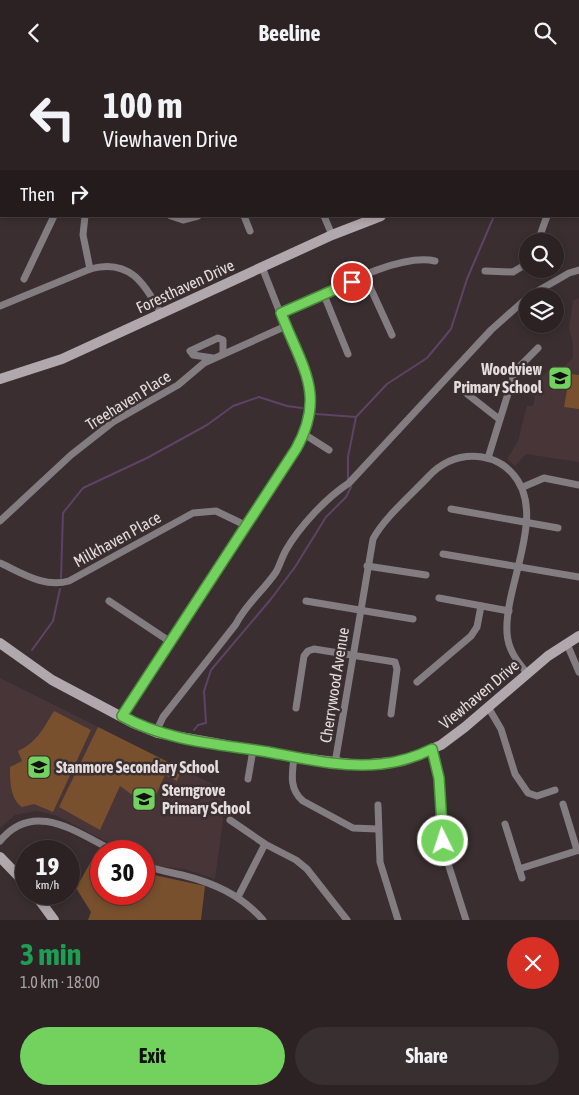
<!DOCTYPE html>
<html lang="en">
<head>
<meta charset="utf-8">
<style>
	:root { --surface:#2c2224; --page:#382f31; --text:#f1f3f6; --muted:#a6a4a6; --line:#483f41; --accent:#73d25d }
	body { margin:0; font-family:"Asap Condensed",sans-serif; background:var(--page); color:var(--text); height:100vh; display:flex; flex-direction:column; font-size:19px; white-space:nowrap }
	* { box-sizing:border-box; margin:0 }
	p { font-size:16px; color:var(--muted) }
	.icon { flex:none; width:28px; height:28px; fill:none; stroke:currentColor; stroke-width:2; stroke-linecap:round; stroke-linejoin:round }
	.map { position:relative; height:855px; overflow:hidden }
	.panel { display:flex; flex-direction:column; background:var(--surface); flex:1 }
	.panel>* { flex:none }
	.top-card { position:absolute; left:0px; top:0px; width:580px; height:152px; box-shadow:0 2px 8px #0003,0 0 0 1px var(--line); background:#2c2224; color:var(--text); overflow:hidden }
	.controls { position:absolute; left:519px; top:168px; display:grid; gap:10px }
	.controls a { display:grid; place-items:center; width:45px; height:45px; border-radius:50%; background:var(--surface); box-shadow:0 2px 8px #0003,0 0 0 1px var(--line); font-size:25px }
	.speed { position:absolute; left:15px; top:775px; display:flex; gap:10px; font-size:25px; font-weight:700; text-align:center }
	.speed>* { display:grid; place-content:center; width:65px; height:65px; border-radius:50%; background:var(--surface); box-shadow:0 2px 8px #0003,0 0 0 1px var(--line); line-height:1 }
	.speed small { font-size:12px; font-weight:400 }
	.speed .limit { border:8px solid #d22; background:#fff; color:#111 }
	.pin { position:absolute; display:grid; place-items:center; width:42px; height:42px; color:#fff; margin:-21px; border:2px solid #fff; border-radius:50%; box-shadow:0 1px 5px #0007 }
	.me { position:absolute; width:55px; margin:-28px; rotate:356deg; stroke-linejoin:round; filter:drop-shadow(0 0 4px #0008) }
	.turn { display:flex; align-items:center; gap:18px; height:105px; padding:0 20px; font-size:22px }
	.turn .icon { width:65px; height:65px; stroke-width:2.5 }
	.turn b { display:block; font-size:35px; line-height:42px }
	.then { display:flex; align-items:center; height:48px; padding:0 20px; background:#0003; gap:10px; font-size:19px }
	.round { display:grid; place-items:center; flex:none; width:52px; height:52px; border-radius:26px; background:var(--page) }
	.head { display:flex; align-items:center; justify-content:space-between; height:85px; padding:0 20px }
	h1 { font-size:30px; font-weight:700; line-height:38px; color:#1e9e55 }
	.action { display:flex; gap:10px; margin-top:auto; padding:10px 20px }
	.action a { flex:1; height:58px; border-radius:30px; background:var(--accent); color:#111; font-size:20px; font-weight:700; line-height:58px; text-align:center }
	.action a+a { background:var(--page); color:var(--text) }
	header { display:flex; justify-content:space-between; align-items:center; height:65px; padding:0 20px; background:var(--surface); font-size:22px; font-weight:700 }
	.map>svg:first-child { display:block }
</style>
</head>
<body>
<header><svg class="icon" aria-label="back" viewBox="0 0 24 24"><path d="M15 5l-7 7 7 7"/></svg>Beeline<svg class="icon" aria-label="search" viewBox="0 0 24 24"><circle cx="10" cy="10" r="6"/><path d="M15 15l6 6"/></svg></header>
<div class="map">
<svg width="579" height="855" viewBox="0 0 579 855">
	<rect width="100%" height="100%" fill="#3a2e30"/>
	<g fill="#483538">
		<polygon points="579,233 579,397 526,389 515,401 507,394 518,376 527,341 533,341 535,332 531,330 534,319 553,301 558,307 573,293 573,278 569,263 573,236"/>
		<polygon points="0,613 227,726 215,814 184,804 158,801 144,795 144,786 125,786 55,750 37,746 15,750 0,763"/>
	</g>
	<g fill="#78502d">
		<polygon points="570,309 579,310 579,344 564,342"/>
		<path d="M54,646L91,665L53,747L34,739L22,742C10,734 10,715 10,702L22,696L18,686C37,677 43,664 54,646Z"/>
		<polygon points="98,662 182,704 177,716 165,710 150,743 120,721 100,765 59,742"/>
		<polygon points="97,786 101,788 101,829 144,829 144,806 154,810 205,821 201,855 88,855 91,847 76,823"/>
	</g>
	<g fill="none" stroke-linecap="round" stroke-linejoin="round">
		<g stroke="#5d4365" stroke-width="2">
			<polyline points="364,0 369,1"/>
			<polyline points="316,349 356,352 387,319 427,293 451,264 467,214 494,151"/>
			<polyline points="348,415 348,392 356,352"/>
			<polyline points="61,513 63,448 83,423 147,393 207,360 233,341 259,332 287,341 302,343"/>
			<polyline points="32,585 53,556 60,524"/>
			<polyline points="194,665 198,660 206,658 204,626 211,605 271,534 295,502 326,452 346,432 351,422 350,420"/>
		</g>
		<g stroke="#837d81" stroke-width="7">
			<polyline points="128,0 128,1"/>
			<polyline points="216,0 218,1"/>
			<polyline points="529,0 532,1"/>
			<polyline points="0,43 1,43"/>
			<polyline points="0,104 1,101"/>
			<polyline points="85,151 83,170 90,204"/>
			<polyline points="171,151 183,155 198,151"/>
			<polyline points="244,151 250,166"/>
			<polyline points="324,151 332,170"/>
			<polyline points="538,176 547,151"/>
			<polyline points="485,206 513,207 528,198"/>
			<polyline points="365,211 392,270"/>
			<polyline points="24,214 54,151"/>
			<polyline points="324,230 348,289"/>
			<polyline points="529,231 569,208 579,205"/>
			<path d="M0,241L90,204C129,193 145,218 161,249"/>
			<path d="M281,248C320,232 395,187 435,196"/>
			<polyline points="213,293 193,290 190,286 218,273 223,275 223,289"/>
			<polyline points="466,328 499,354"/>
			<polyline points="304,369 329,385"/>
			<polyline points="488,393 515,306 538,283"/>
			<polyline points="523,422 544,413 579,420"/>
			<polyline points="451,444 558,463"/>
			<polyline points="0,456 71,390 113,357 178,320 204,298 286,261"/>
			<polyline points="443,489 579,512"/>
			<path d="M0,498C22,508 44,523 69,516L193,448L216,446L245,460"/>
			<polyline points="367,501 426,510"/>
			<polyline points="439,533 509,546"/>
			<polyline points="109,536 169,576"/>
			<polyline points="306,536 413,554"/>
			<polyline points="567,579 579,607"/>
			<polyline points="417,617 471,571 477,562 481,541"/>
			<polyline points="488,642 501,664 515,709 528,728 537,731 555,725"/>
			<polyline points="296,643 304,591 308,586 314,584 395,597 397,604 391,649"/>
			<polyline points="122,651 295,383 308,361 311,347 311,327 262,202"/>
			<path d="M156,667L163,652L236,559C246,539 264,525 276,507C280,500 282,492 286,485C300,461 326,433 349,418L491,265L528,232"/>
			<polyline points="432,684 439,713 445,789 466,855"/>
			<path d="M294,692C292,709 289,724 303,736L353,763L377,764"/>
			<path d="M335,698L373,474C384,453 411,430 428,412C443,396 460,389 482,392C494,394 504,399 512,408C549,448 504,519 507,568C508,585 517,596 527,608"/>
			<polyline points="248,714 253,685"/>
			<polyline points="563,739 577,785"/>
			<polyline points="378,740 380,797 398,855"/>
			<polyline points="230,755 265,779 296,795 307,804 347,855"/>
			<polyline points="505,759 522,813"/>
			<path d="M0,776C34,734 77,768 114,786"/>
			<path d="M144,800C156,805 169,807 182,810C214,818 241,830 263,855"/>
			<polyline points="519,804 579,785"/>
			<polyline points="238,832 265,779"/>
		</g>
		<g stroke="#b1a8ad" stroke-width="10">
			<polyline points="0,314 62,294 332,170 381,151"/>
			<polyline points="0,578 52,615 133,658 158,668 294,692 359,700 403,696 441,680 465,662 548,591 579,571"/>
			<polyline points="0,792 26,819"/>
			<polyline points="35,829 54,855"/>
		</g>
	</g>
	<g fill="none" stroke-linecap="round" stroke-linejoin="round">
		<g stroke="#4b883c" stroke-width="12">
			<path id="route" d="M352,217L281,248C301,301 327,329 296,384L122,651C166,676 219,679 268,687C305,694 344,703 381,699C399,697 416,692 432,684L439,713L443,776"/>
		</g>
		<use href="#route" stroke="#73d25d" stroke-width="9"/>
	</g>
	<defs>
		<g id="school-square" transform="scale(1.25)"><rect x="-9" y="-9" width="18" height="18" rx="4" fill="#73d25d" stroke="#3a2e30"/><path d="M0-5L7-2L0 1L-7-2ZM-4 1L0 2.5L4 1V4Q0 6-4 4Z" fill="#111"/></g>
	</defs>
	<g fill-rule="evenodd">
		<use href="#school-square" x="560" y="313"/>
		<use href="#school-square" x="39" y="702"/>
		<use href="#school-square" x="144" y="734"/>
	</g>
	<g text-anchor="middle" dominant-baseline="central" stroke-width="5" stroke-linejoin="round" paint-order="stroke">
		<g font-size="16" fill="#e4dcdd" stroke="#3a2e30">
			<text transform="translate(185 221) rotate(-25)">Foresthaven Drive</text>
			<text transform="translate(128 335) rotate(-32)">Treehaven Place</text>
			<text transform="translate(117 474) rotate(-29)">Milkhaven Place</text>
			<text transform="translate(334 620) rotate(-81)">Cherrywood Avenue</text>
			<text transform="translate(479 629) rotate(-40)">Viewhaven Drive</text>
		</g>
		<g font-size="16" font-weight="bold" fill="#e4dcdd" stroke="#3a2e30" text-anchor="start">
			<text x="542" y="304" text-anchor="end">Woodview<tspan x="542" dy="18">Primary School</tspan></text>
			<text x="56" y="702">Stanmore Secondary School</text>
			<text x="162" y="725">Sterngrove<tspan x="162" dy="18">Primary School</tspan></text>
		</g>
	</g>
</svg>
<div class="controls">
<a><svg class="icon" aria-label="search" viewBox="0 0 24 24"><circle cx="10" cy="10" r="6"/><path d="M15 15l6 6"/></svg></a>
<a><svg class="icon" aria-label="layers" viewBox="0 0 24 24"><path d="M12 4l9 5-9 5-9-5zM3 14l9 5 9-5"/></svg></a>
</div>
<div class="speed"><div>19<small>km/h</small></div><div class="limit">30</div></div>
<div class="pin" style="left:352px;top:217px;background:#d93025"><svg class="icon" aria-label="arrive" viewBox="0 0 24 24"><path d="M6 21V4h12l-3 4 3 4H6"/></svg></div>
<svg class="me" style="left:443px;top:776px" viewBox="-20 -20 40 40"><circle r="17" fill="#73d25d" stroke="#fff" stroke-width="3"/><path d="M0-11L8 9 0 5-8 9z" fill="#fff"/></svg>
<div class="top-card">
<div class="turn"><svg class="icon" aria-label="left" viewBox="0 0 24 24"><path d="M17 20v-9H6M10 6l-5 5 5 5"/></svg><div><b>100 m</b>Viewhaven Drive</div></div>
<div class="then">Then<svg class="icon" aria-label="right" viewBox="0 0 24 24"><path d="M7 20v-9h11M14 6l5 5-5 5"/></svg></div>
</div>
</div>
<section class="panel">
<div class="head"><div><h1>3 min</h1><p>1.0 km · 18:00</p></div><a class="round" style="background:#d93025;color:#fff"><svg class="icon" aria-label="close" viewBox="0 0 24 24"><path d="M6 6l12 12M18 6L6 18"/></svg></a></div>
<div class="action"><a>Exit</a><a>Share</a></div>
</section>
</body>
</html>
